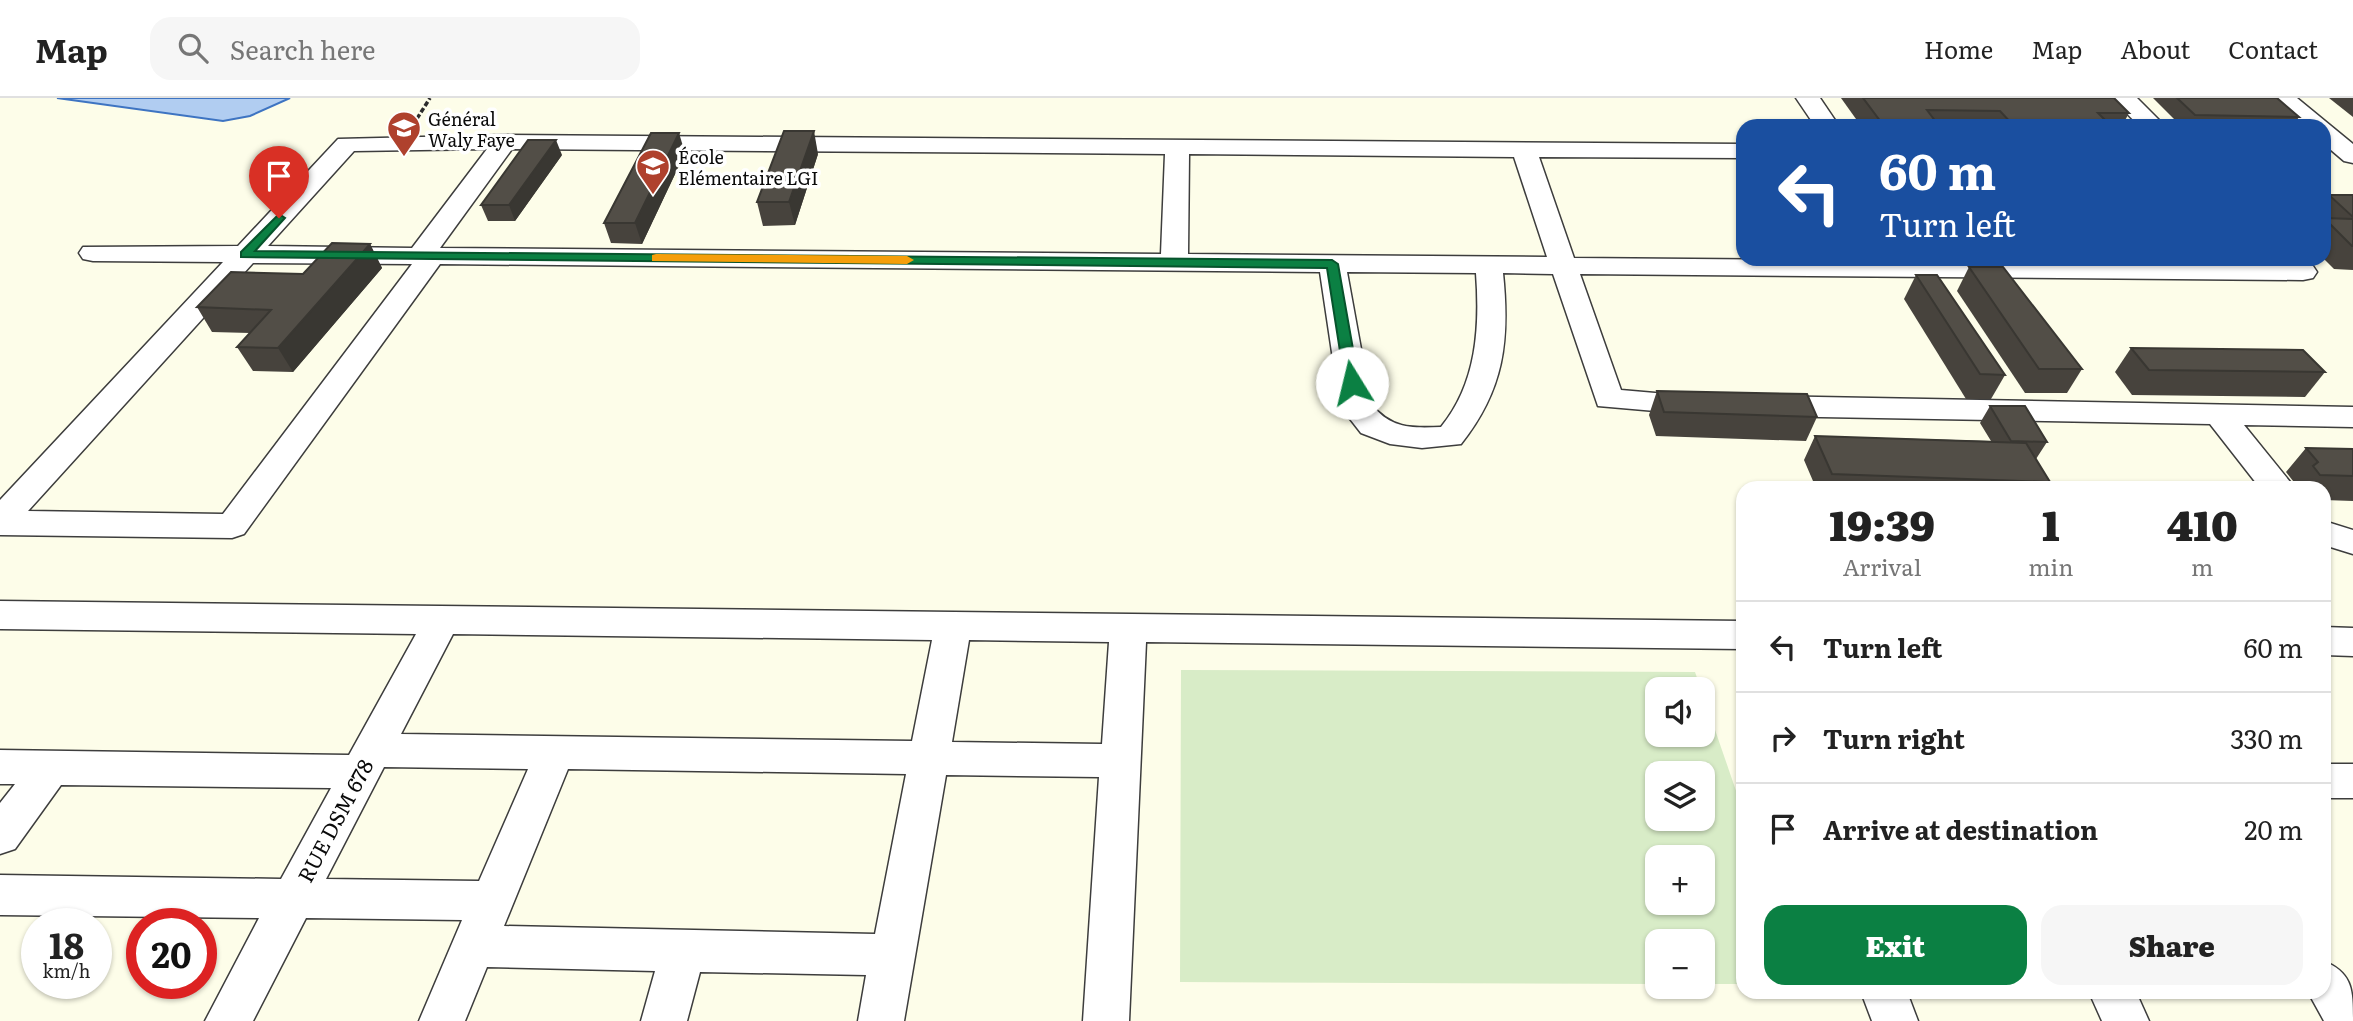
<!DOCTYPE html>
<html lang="en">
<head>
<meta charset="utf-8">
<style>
	:root { --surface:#fff; --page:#f6f6f6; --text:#222; --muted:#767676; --line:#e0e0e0; --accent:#0b8043 }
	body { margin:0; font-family:Literata,serif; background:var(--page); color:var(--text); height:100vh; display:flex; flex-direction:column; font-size:26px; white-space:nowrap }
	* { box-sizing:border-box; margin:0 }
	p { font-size:23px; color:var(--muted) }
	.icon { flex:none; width:38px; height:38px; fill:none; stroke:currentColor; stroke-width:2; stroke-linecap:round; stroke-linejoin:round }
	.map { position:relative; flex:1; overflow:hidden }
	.details { position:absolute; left:1736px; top:383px; width:595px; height:518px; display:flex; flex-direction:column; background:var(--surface); border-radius:21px; box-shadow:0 2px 5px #0004 }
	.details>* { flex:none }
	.banner { position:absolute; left:1736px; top:21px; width:595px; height:147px; border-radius:21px; box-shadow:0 2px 5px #0004; background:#1a4fa0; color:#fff; overflow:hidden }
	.controls { position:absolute; left:1645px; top:579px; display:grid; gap:14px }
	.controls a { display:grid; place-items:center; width:70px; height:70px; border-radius:14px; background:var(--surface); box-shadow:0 2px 5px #0004; font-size:35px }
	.speed { position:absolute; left:21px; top:810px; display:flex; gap:14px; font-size:35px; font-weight:700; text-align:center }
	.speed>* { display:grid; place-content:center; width:91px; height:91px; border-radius:50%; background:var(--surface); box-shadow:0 2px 5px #0004; line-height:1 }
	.speed small { font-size:18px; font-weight:400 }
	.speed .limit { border:10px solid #d22; background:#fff; color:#111 }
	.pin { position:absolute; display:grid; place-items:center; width:60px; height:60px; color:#fff; margin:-72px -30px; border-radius:50% 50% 50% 0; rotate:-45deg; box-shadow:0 0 7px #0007 }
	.pin .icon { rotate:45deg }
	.me { position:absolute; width:77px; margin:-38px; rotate:351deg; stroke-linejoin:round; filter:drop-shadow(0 0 5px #0008) }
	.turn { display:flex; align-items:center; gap:24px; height:147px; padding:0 28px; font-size:32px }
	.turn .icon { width:91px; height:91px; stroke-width:2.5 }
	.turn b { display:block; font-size:49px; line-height:60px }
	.eta { display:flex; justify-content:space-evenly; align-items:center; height:119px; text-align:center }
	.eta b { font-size:42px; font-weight:800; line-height:49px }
	.button { display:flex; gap:14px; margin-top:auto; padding:14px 28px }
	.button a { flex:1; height:80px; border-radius:21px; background:var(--accent); color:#fff; font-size:28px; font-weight:800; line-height:80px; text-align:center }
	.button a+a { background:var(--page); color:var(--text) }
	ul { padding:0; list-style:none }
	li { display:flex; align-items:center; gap:21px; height:91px; padding:0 28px; border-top:2px solid var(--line) }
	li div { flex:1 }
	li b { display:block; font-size:26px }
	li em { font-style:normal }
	header { display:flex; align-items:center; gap:42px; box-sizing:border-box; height:98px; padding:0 35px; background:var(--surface); border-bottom:2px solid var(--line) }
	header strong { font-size:33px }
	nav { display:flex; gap:38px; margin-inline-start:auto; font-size:24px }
	.search { width:490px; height:63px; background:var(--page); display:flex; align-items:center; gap:18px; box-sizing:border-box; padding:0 24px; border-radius:21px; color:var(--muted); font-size:26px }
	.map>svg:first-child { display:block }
</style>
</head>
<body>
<header>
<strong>Map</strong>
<div class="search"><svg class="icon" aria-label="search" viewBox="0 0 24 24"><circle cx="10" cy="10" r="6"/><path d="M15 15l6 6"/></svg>Search here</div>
<nav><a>Home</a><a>Map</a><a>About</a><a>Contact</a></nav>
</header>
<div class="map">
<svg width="2353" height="923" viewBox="0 0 2353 923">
	<rect width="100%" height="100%" fill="#fdfde9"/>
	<path fill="#d8ecc7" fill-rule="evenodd" d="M1181,572L1695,574L1701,591L1657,592V637H1703V597L1743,713V886H1703V844H1657V886L1180,884ZM1657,676H1703V721H1657ZM1657,760H1703V805H1657Z"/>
	<polygon fill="#b1cdf1" stroke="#3e74c2" stroke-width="2" points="57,0 290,0 250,18 223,23"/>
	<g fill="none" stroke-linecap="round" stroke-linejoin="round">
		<g stroke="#3d3d3d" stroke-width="3">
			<g id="minor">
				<polygon points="1796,0 1820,0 1839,28 1815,28"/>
				<polygon points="2112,0 2137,0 2165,28 2139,28"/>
				<polygon points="2271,0 2297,0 2353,46 2353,65 2344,63 2324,46 2324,28 2303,28"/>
				<path d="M505,37L1743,46V60L1539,59L1574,160L2303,166L2313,168L2317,174L2313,180L2303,182L1580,176L1621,292L1712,300L1717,307L1712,314L1701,317L1598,308L1553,176L1503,175C1510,243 1504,292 1461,346L1422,350L1390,346L1361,335L1340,308L1320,174L440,166L244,436L232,440L0,437V402L223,164L93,163L83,161L79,155L83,149L238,148L338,41ZM487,51L412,150L268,148L354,53ZM512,51L1165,56L1161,156L440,150ZM1189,56L1514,59L1547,159L1188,156ZM253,165L412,166L223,416L28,413ZM1347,174L1476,175C1480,229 1477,285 1441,329C1411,330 1391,331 1371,306Z"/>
				<polygon points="1768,298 2353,309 2353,329 2244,327 2295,390 2260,390 2210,326 1768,318 1757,315 1752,308 1757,301"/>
				<polygon points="2324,423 2353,432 2353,456 2324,447"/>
				<path d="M0,503L1743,523V551L1146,544L1129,923H1083L1099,679L946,677L904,923H858L866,877L700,874L687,923H641L655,873L487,869L465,923H419L462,822L306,820L253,923H205L259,820L0,817V777L281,781L331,690L61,687L15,751L0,756V705L15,686H0V652L349,657L416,536L0,531ZM453,536L932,542L912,643L401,636ZM969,542L1109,544L1102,646L952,644ZM384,669L528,671L479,783L326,781ZM568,671L906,676L875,836L504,828Z"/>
				<polygon points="2324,529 2353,530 2353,558 2324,557"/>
				<rect x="2324" y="666" width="29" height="34"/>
				<path d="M2328,865C2353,877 2353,894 2353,923H2324L2308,894H2324V867Z"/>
				<polygon points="1861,894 1907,894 1918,923 1872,923"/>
				<polygon points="2089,894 2136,894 2149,923 2102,923"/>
			</g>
		</g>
		<polyline stroke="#2c2c2c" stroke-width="3.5" stroke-dasharray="5 2.5" stroke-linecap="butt" points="413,27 430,0"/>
		<use href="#minor" fill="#fff" fill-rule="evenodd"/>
	</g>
	<g fill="#47433d">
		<polygon points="1841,0 2114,0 2129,15 2122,28 1861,28"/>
		<polygon points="2153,0 2277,0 2299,19 2293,28 2181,28"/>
		<polygon points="2329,0 2353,0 2353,19"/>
		<polygon points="685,55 642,146 611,145 604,125"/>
		<polygon points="818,56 795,127 763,128 757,104"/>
		<polygon points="562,57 515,123 488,123 481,107"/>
		<polygon points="2329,97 2353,97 2353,172 2334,171 2324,161 2324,104"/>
		<polygon points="370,146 382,170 293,274 253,273 237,249 250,235 212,234 197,209 303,176"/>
		<polygon points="1969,169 2082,271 2067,295 2025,295 1957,193"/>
		<polygon points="1916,177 2005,277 1991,301 1966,301 1904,201"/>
		<polygon points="2131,250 2325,274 2305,299 2132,297 2115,274"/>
		<polygon points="1657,293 1817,319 1806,343 1656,338 1649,317"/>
		<polygon points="1990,308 2047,344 2036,361 2050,384 2045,390 1816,390 1804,362 1815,338 1991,343 1980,325"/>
		<polygon points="2306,350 2353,351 2353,403 2324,402 2324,390 2294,390 2297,388 2286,374"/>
	</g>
	<g fill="#393732">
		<polygon points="814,33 818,56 795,127 789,104"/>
		<polygon points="679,35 685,55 642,146 635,125"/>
		<polygon points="556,42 562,57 515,123 509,107"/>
		<polygon points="370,146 382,170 293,274 278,250"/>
	</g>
	<g fill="#524e47" stroke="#393732" stroke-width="2">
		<polygon points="1863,0 2114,0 2129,15 2098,15 2111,28 2014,28 2000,13 1927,12 1939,28 1884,28"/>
		<polygon points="2177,0 2277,0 2299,19 2195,17"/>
		<polygon points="784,33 814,33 789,104 757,104"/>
		<polygon points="651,35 679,35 635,125 604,125"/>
		<polygon points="528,42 556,42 509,107 481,107"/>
		<polygon points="2329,97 2353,97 2353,119"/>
		<polygon points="2324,120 2353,121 2353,148 2352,148"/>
		<polygon points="332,145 370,146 278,250 237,249 271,212 197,209 231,174 303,176"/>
		<polygon points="1969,169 2003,169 2082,271 2039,271"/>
		<polygon points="1916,177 1937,177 2005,277 1980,276"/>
		<polygon points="2131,250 2303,252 2325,274 2149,272"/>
		<polygon points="1657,293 1807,296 1817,319 1664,314"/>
		<polygon points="1990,308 2025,308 2047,344 2011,343"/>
		<polygon points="1815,338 2026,345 2050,384 1832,376"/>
		<polygon points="2306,350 2353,351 2353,378 2320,377 2313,368 2318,364"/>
	</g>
	<polygon fill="#0b8043" stroke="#07532c" stroke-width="2" points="279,116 285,120 255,153 1332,162 1338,166 1359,285 1352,289 1345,285 1327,170 241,159 241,154"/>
	<polygon fill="#f59e0b" points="656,156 907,158 914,162 907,166 652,163 652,157"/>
	<defs>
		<g id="school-pin" transform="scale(1.75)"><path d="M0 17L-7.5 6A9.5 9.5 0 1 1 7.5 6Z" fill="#af412d" stroke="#fff"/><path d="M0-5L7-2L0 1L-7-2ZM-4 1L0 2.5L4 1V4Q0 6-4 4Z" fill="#fff"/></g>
	</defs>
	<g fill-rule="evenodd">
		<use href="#school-pin" x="404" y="30"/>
		<use href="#school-pin" x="653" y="68"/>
	</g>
	<g text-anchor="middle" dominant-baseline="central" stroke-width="7" stroke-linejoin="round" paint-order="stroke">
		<g font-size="18" fill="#0a0a0a" stroke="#fff" text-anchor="start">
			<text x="428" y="20">Général<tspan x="428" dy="21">Waly Faye</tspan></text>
			<text x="678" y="58">École<tspan x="678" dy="21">Elémentaire LGI</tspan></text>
		</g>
		<g font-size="21" fill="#0a0a0a" stroke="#fff">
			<text transform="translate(334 722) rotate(-62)">RUE DSM 678</text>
		</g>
	</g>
</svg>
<div class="controls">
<a><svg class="icon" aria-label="sound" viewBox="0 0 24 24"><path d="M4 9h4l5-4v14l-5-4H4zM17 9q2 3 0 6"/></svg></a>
<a><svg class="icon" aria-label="layers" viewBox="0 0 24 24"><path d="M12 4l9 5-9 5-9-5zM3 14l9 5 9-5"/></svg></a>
<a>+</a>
<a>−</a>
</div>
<div class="speed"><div>18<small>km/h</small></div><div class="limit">20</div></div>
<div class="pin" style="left:279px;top:120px;background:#d93025"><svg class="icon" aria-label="arrive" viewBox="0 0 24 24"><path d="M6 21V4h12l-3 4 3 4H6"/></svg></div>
<svg class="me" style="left:1352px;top:285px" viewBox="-20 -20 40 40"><circle r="19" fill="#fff"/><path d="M0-13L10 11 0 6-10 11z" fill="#0b8043"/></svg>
<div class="banner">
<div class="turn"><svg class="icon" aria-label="left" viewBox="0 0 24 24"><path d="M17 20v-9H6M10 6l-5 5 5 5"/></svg><div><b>60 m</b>Turn left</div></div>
</div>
<section class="details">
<div class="eta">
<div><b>19:39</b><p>Arrival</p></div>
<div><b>1</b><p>min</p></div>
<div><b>410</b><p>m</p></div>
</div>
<ul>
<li><svg class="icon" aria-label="left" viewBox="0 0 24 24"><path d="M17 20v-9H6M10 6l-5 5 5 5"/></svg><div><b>Turn left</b></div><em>60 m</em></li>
<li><svg class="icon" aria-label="right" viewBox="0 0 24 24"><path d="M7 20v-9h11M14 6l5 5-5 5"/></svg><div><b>Turn right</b></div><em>330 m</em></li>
<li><svg class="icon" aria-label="arrive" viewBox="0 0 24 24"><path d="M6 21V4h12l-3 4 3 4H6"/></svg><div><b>Arrive at destination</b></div><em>20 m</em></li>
</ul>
<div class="button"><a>Exit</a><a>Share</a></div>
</section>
</div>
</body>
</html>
